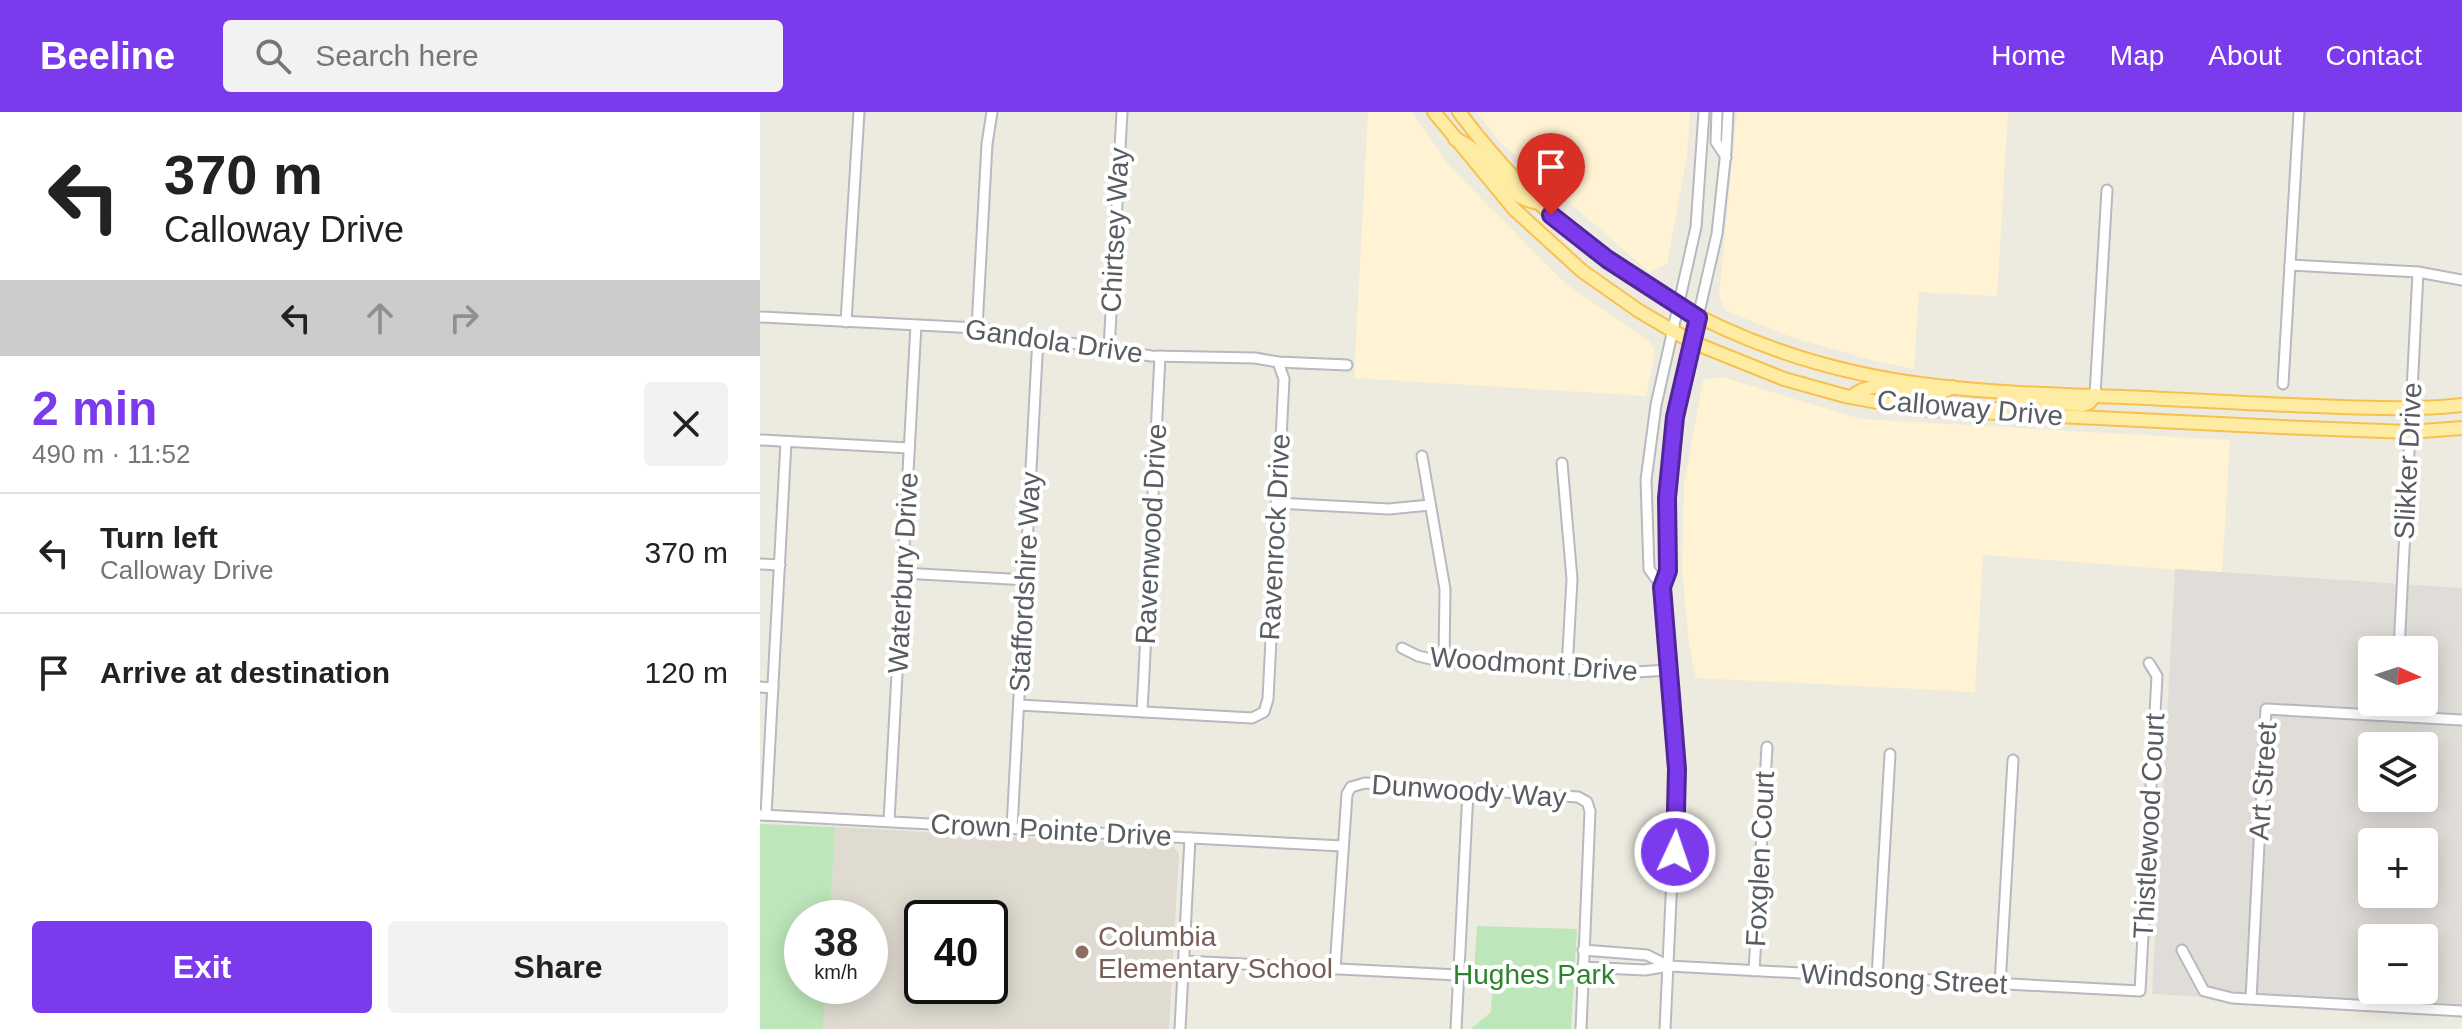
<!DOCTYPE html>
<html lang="en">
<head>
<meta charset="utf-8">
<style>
	:root { --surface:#fff; --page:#f2f2f2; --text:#222; --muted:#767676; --line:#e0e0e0; --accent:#7c3aed }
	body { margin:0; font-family:Helvetica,sans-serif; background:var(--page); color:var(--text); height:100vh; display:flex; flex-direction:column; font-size:30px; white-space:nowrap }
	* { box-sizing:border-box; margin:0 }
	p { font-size:26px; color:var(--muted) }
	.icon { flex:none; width:44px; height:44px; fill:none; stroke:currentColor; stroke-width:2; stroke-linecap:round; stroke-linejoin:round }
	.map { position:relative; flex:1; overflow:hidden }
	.drawer { display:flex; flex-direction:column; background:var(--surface); width:760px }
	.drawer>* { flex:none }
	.hud { background:#fff; color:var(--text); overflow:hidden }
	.needle { width:52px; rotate:93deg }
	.buttons { position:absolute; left:1598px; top:524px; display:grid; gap:16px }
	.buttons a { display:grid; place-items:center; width:80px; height:80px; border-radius:8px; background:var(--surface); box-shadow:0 4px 20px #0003; font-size:40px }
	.speed { position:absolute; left:24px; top:788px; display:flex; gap:16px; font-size:40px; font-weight:700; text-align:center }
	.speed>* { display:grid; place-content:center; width:104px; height:104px; border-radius:50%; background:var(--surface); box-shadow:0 4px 20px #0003; line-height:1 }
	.speed small { font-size:20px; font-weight:400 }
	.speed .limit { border:4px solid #111; border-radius:12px; background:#fff; color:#111 }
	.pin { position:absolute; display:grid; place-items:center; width:68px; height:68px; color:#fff; margin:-82px -34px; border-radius:50% 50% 50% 0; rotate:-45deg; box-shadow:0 0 8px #0007 }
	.pin .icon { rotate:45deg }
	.me { position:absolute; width:88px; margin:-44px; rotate:3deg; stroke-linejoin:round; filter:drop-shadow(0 0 6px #0008) }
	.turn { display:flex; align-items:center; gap:28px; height:168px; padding:0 32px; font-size:36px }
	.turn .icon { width:104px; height:104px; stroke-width:2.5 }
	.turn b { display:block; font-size:56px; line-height:68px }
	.lanes { display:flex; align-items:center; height:76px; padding:0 32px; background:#0003; justify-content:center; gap:40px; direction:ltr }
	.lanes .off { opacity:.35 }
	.round { display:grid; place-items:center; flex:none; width:84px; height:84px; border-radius:8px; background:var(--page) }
	.summary { display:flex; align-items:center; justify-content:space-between; height:136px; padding:0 32px }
	h1 { font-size:48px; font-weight:700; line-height:60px; color:var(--accent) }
	.primary-button { display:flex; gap:16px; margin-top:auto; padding:16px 32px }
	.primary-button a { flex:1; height:92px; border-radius:8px; background:var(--accent); color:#fff; font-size:32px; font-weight:700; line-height:92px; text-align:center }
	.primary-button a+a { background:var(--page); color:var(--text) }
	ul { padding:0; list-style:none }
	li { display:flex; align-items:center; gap:24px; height:120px; padding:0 32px; border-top:2px solid var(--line) }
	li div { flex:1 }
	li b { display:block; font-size:30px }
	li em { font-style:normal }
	header { display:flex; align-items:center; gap:48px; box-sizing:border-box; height:112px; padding:0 40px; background:var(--accent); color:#fff }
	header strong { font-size:38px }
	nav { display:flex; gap:44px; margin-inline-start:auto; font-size:28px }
	.search { width:560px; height:72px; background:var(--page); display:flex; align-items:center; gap:20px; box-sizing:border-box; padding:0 28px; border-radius:8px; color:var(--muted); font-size:30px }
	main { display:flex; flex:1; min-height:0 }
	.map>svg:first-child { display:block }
</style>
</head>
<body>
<header>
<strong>Beeline</strong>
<div class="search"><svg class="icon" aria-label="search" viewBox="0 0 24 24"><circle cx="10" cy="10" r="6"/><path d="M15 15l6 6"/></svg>Search here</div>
<nav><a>Home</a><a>Map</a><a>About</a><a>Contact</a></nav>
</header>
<main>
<section class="drawer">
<div class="hud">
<div class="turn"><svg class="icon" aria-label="left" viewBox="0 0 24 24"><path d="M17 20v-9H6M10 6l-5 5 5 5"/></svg><div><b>370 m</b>Calloway Drive</div></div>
<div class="lanes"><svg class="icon" aria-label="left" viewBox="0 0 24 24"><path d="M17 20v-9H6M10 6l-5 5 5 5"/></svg><svg class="icon off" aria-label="ahead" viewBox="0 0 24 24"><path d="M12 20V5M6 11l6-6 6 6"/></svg><svg class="icon off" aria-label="right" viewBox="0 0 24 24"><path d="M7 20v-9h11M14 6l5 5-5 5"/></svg></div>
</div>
<div class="summary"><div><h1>2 min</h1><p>490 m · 11:52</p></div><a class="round"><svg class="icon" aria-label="close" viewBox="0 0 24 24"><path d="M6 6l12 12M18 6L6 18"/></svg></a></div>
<ul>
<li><svg class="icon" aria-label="left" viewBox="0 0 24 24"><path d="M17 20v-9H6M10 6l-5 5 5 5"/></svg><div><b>Turn left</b><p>Calloway Drive</p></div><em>370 m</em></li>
<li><svg class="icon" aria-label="arrive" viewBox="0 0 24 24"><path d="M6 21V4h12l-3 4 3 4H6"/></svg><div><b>Arrive at destination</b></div><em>120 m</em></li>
</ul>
<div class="primary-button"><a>Exit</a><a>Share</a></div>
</section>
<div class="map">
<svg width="1702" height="917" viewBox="0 0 1702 917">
	<rect width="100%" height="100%" fill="#edeae0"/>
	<g fill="#fff3d3">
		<polygon points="608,0 652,0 691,56 806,172 890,230 895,240 886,284 594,266"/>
		<polygon points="716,0 930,0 927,44 907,152 889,160 741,31"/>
		<polygon points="977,0 1248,0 1237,184 1159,180 1154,257 1115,249 1034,226 966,199 959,185"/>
		<polygon points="962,265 1101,307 1470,328 1462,461 1223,443 1215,580 936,566 929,531 922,458 924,373 943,268"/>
	</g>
	<path fill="#e0ddd8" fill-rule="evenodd" d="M1415,457L1702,476V899L1392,882ZM1612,538H1664V590H1612ZM1612,634H1664V686H1612ZM1612,730H1664V782H1612ZM1612,826H1664V878H1612Z"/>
	<path fill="#dfdbd1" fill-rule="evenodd" d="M75,715L413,734L419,741L409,917H63L66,874H110V806H70ZM162,806H230V874H162Z"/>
	<g fill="#bde6bb">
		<polygon points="0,712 75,715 70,806 42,806 42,874 66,874 63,917 0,917"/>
		<polygon points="717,814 817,817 811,917 711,917 731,900 733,862 731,859 725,862 725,858 714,858"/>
	</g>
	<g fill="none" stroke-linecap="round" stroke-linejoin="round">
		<g stroke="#b6b9be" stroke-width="13">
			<g id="minor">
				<polyline points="957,0 956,30 966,45"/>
				<polyline points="1530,153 1658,160 1702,168"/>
				<polyline points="0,205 217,216 391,244 495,246 518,250 587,253"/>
				<polyline points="86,210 99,0"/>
				<polyline points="217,216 227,32 232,0"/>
				<polyline points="349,237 362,0"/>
				<polyline points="1523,272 1539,0"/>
				<polyline points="1335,283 1347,78"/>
				<polyline points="0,328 149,336"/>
				<polyline points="662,344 685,477 684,550"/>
				<polyline points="802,351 812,467 807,557"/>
				<polyline points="516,391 629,397 670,393"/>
				<polyline points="0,452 20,453"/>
				<polyline points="143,461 265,468"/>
				<polyline points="902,475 889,457 886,368 896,293 936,115 944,0"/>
				<polyline points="642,536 658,544 684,550 876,560 909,558"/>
				<polyline points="1639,538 1658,160"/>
				<polyline points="0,575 13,576"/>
				<polyline points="259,593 492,606 504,600 508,587 524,267 518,250"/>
				<polyline points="382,600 400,244"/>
				<polyline points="1635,604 1636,590"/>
				<polyline points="0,703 582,734"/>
				<polyline points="6,703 26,330"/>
				<polyline points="129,709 156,213"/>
				<polyline points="252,716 278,225"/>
				<polyline points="823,838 887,843 909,854"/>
				<polyline points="1422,838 1444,879 1472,886 1702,899"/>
				<polyline points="424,849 698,863"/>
				<polyline points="822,855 885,858 909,854 1380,879 1397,564 1389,551"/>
				<polyline points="575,857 587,682 591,675 605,671 818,685 827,690 830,699 821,917"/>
				<polyline points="994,859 1007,635"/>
				<polyline points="1117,866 1130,642"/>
				<polyline points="1240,873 1253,648"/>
				<polyline points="1491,887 1506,597 1702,608"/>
				<polyline points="420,917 430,726"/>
				<polyline points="696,917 708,679"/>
				<polyline points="905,917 917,657 902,475 908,459 907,386 915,305 957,122 966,39 968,0"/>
			</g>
		</g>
		<g stroke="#f8c14e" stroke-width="16">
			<g id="major">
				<polyline points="674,0 754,97 822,159 879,199 932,230 1024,267 1085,284 1155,297 1521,315 1649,320 1702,316"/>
				<path d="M699,0C818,159 980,252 1177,274C1252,283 1331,283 1406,287C1465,290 1523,293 1581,295C1622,296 1662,298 1702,293"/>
				<path d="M695,27C730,39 740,86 779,91"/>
				<path d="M1091,285C1126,257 1159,296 1193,275"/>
				<polyline points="1232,300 1255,288 1322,293 1329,291 1335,283"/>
			</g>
		</g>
		<use href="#minor" stroke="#fff" stroke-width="9"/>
		<use href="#major" stroke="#ffeca3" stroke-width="12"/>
	</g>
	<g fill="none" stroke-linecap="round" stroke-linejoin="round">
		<g stroke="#51269a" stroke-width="20">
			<polyline id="route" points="791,103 847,147 938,206 915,305 907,386 908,459 902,475 917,657 915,740"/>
		</g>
		<use href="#route" stroke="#7c3aed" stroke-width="14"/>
	</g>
	<circle fill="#8d6e63" stroke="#fff" stroke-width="3" cx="322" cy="840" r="8"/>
	<g text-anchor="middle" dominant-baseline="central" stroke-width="8" stroke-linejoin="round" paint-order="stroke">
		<g font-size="28" fill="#595d62" stroke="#fff">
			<text transform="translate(355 118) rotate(-87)">Chirtsey Way</text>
			<text transform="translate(294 229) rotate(8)">Gandola Drive</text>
			<text transform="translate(1210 296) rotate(5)">Calloway Drive</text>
			<text transform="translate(1648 349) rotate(-87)">Slikker Drive</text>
			<text transform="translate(391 422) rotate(-87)">Ravenwood Drive</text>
			<text transform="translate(515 425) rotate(-87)">Ravenrock Drive</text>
			<text transform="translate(143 461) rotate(-87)">Waterbury Drive</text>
			<text transform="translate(265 470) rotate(-87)">Staffordshire Way</text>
			<text transform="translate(774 552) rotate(4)">Woodmont Drive</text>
			<text transform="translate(1503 669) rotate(-86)">Art Street</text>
			<text transform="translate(709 679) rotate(4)">Dunwoody Way</text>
			<text transform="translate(1389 714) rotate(-87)">Thistlewood Court</text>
			<text transform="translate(291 718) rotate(3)">Crown Pointe Drive</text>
			<text transform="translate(1000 747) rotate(-87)">Foxglen Court</text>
			<text transform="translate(1144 867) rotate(3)">Windsong Street</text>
		</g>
		<g font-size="28" fill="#785e54" stroke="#fff" text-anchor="start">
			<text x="338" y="824">Columbia<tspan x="338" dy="32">Elementary School</tspan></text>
		</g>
		<g font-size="28" fill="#2f8330" stroke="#fff">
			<text x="774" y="862">Hughes Park</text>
		</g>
	</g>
</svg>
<div class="buttons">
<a><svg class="needle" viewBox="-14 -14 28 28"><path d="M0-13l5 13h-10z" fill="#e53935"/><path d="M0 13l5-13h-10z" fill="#767676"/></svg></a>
<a><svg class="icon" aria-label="layers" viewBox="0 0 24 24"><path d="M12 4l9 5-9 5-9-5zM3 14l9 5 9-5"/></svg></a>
<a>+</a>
<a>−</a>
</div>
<div class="speed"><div>38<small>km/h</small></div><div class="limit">40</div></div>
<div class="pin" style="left:791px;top:103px;background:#d93025"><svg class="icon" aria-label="arrive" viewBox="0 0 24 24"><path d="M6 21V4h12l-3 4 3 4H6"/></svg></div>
<svg class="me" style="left:915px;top:740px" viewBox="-20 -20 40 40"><circle r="17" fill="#7c3aed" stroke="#fff" stroke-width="3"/><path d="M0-11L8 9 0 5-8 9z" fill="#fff"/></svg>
</div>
</main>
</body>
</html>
